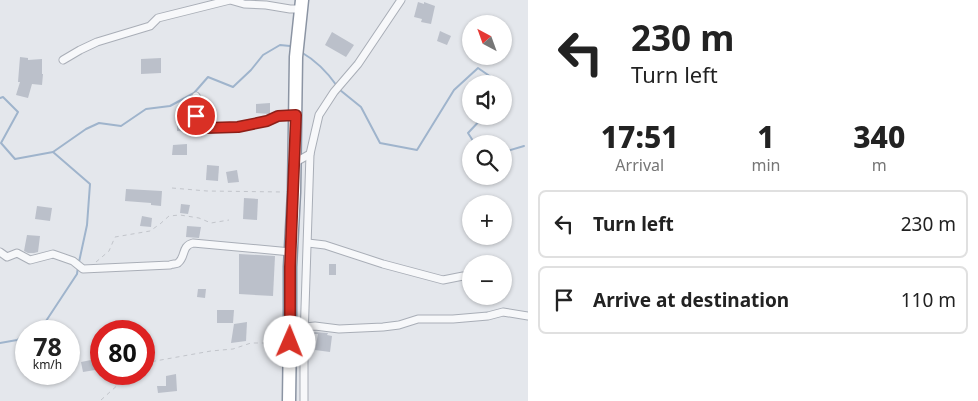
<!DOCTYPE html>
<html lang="en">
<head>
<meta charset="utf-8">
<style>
	:root { --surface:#fff; --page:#f2f2f2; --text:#222; --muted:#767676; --line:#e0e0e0 }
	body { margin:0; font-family:"Noto Sans",sans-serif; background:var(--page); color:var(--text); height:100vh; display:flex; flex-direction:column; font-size:19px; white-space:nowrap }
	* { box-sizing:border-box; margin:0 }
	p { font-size:16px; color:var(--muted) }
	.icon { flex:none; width:28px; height:28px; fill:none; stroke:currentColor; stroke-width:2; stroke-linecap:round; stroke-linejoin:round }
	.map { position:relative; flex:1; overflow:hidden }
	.sheet { display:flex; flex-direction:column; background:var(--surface); width:450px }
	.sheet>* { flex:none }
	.banner { background:#fff; color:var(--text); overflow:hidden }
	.needle { width:32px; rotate:319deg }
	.tools { position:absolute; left:462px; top:15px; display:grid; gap:10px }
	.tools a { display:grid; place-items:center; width:50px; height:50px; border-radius:50%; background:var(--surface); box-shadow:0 1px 4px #0004; font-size:25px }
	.speed { position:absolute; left:15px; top:320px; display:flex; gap:10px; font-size:25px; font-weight:700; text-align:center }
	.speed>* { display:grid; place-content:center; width:65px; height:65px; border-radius:50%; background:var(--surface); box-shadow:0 1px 4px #0004; line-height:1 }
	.speed small { font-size:12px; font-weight:400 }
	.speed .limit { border:8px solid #d22; background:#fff; color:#111 }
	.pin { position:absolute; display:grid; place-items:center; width:42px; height:42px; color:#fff; margin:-21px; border:2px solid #fff; border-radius:50%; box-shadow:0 1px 5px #0007 }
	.me { position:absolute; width:55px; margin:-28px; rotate:1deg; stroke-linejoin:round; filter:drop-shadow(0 0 4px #0008) }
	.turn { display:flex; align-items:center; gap:18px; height:105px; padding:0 20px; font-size:22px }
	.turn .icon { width:65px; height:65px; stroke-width:2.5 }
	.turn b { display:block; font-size:35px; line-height:42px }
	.eta { display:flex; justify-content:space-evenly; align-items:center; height:85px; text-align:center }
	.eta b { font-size:30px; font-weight:800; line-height:35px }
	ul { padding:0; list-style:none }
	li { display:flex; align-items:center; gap:15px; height:68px; margin:0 10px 8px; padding:0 10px; border:2px solid var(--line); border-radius:8px }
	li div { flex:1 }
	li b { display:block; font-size:19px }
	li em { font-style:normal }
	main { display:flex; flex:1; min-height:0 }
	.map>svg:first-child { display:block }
</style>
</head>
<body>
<main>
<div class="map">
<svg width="528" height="401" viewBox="0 0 528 401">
	<rect width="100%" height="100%" fill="#e4e7ec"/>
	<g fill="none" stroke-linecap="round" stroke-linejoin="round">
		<g stroke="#9fb4cc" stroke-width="2">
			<path d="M301,52C315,60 328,73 337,86"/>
			<polyline points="340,90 361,107 380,143 417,150 454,90 478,68 491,77 490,84"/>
			<polyline points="0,98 3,97 18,112 1,143 15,159 53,152 86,129 99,123 121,126 146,109 170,106 194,93 208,77 233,87 251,70 263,55 280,45 290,46 292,47"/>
			<polyline points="475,144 468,133 484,116"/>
			<polyline points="53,152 90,184 87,225 79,262"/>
			<polyline points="504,152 524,146"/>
			<polyline points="30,331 46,321 77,274 78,267"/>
			<polyline points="0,343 17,340 26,334"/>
		</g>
	</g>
	<g fill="#bbc0ca">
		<polygon points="418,2 424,4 424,2 435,6 431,24 421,22 422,19 414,17"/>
		<polygon points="440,31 451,36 447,45 437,41"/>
		<polygon points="332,32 354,45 346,57 325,45"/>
		<polygon points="20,57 28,58 28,60 42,59 42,74 43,74 42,85 32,84 28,98 16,95 20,82 18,82"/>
		<polygon points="161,58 161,73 141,74 141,59"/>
		<polygon points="270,103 270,114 256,113 256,104"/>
		<polygon points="177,121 190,121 189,132 177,131"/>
		<polygon points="187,144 187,155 172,155 173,145"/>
		<polygon points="207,165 219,166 218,181 206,180"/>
		<polygon points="237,170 239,182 228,183 226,172"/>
		<polygon points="126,189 162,191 161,206 151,205 151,203 125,201"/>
		<polygon points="244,198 258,199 257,220 243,219"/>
		<polygon points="181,204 190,205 188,214 180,213"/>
		<polygon points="37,206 52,208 50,221 35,219"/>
		<polygon points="142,216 152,218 151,227 140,226"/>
		<polygon points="187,226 201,227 199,238 186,237"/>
		<polygon points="27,235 40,236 38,252 34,253 28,253 24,251"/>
		<polygon points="239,254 275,256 273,296 239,294"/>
		<rect x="329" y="264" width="7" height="11"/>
		<polygon points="198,289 206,289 205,298 197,297"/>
		<polygon points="217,310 234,310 233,323 217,323"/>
		<polygon points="247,322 246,341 231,343 234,324"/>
		<polygon points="313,332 328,333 327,335 332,336 330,352 315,350 318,334 312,334"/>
		<polygon points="101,358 101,369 83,372 81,362"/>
		<polygon points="176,374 177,391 158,393 157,386 166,386 166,376"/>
	</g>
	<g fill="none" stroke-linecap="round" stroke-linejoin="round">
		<g stroke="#a9aeb7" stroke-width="9">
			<g id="street">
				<polyline points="63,60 80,50 97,42 150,26 158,18 230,0 244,4 266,5 290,9 301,9"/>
				<polyline points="196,96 199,101 201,109 196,116 198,123 206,128 238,127 267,121 278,116 296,115"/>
				<polyline points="294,163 310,154 319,115 334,92 358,64 401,0"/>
				<polyline points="308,243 325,245 383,264 443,280 463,276"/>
				<path d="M0,252L7,257L17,253L30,260L53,254L73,261L83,269L170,265C171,264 177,264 178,263C186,257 181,246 193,243L291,252"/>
				<polyline points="305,327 315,326 339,329 383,327 399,325 418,319 453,319 488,316 503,312 528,316"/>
				<polyline points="304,401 304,339 310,154"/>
			</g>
		</g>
		<g stroke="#8b94a3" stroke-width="15">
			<polyline id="highway" points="289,401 290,329 290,267 294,192 296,57 302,0"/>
		</g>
		<g stroke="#c2c5cb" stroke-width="1" stroke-dasharray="4 4" stroke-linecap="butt">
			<polyline points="172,188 207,191 284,192"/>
			<polyline points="96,262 109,251 115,237 150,231 160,224 169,216 180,215 199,218 211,223 229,220"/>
			<polyline points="144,363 211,351 233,349 251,343 271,343 280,337"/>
			<polyline points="101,400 130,374"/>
		</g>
		<use href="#street" stroke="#f7f8fa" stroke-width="7"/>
		<use href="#highway" stroke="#fff" stroke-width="12"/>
	</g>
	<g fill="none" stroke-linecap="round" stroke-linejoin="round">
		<g stroke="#8d1f18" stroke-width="12">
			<polyline id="route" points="196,116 198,123 206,128 238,127 267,121 278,116 296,115 290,267 290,342"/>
		</g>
		<use href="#route" stroke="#d93025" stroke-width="9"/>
	</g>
</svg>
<div class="tools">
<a><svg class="needle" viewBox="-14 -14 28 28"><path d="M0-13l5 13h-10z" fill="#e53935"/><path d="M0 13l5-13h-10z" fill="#767676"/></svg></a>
<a><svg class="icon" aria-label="sound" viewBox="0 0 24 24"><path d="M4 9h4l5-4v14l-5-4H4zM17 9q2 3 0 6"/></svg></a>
<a><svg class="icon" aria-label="search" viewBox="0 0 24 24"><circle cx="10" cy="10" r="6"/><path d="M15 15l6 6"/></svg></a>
<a>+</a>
<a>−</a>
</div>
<div class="speed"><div>78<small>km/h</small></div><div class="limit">80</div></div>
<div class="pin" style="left:196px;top:116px;background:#d93025"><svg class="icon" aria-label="arrive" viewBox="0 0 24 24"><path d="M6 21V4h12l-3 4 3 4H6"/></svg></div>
<svg class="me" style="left:290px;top:342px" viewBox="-20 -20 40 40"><circle r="19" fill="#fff"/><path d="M0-13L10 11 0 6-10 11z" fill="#d93025"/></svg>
</div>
<section class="sheet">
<div class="banner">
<div class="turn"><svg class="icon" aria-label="left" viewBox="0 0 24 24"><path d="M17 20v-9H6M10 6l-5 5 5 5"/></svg><div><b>230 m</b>Turn left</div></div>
</div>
<div class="eta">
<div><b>17:51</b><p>Arrival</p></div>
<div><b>1</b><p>min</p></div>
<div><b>340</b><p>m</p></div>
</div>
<ul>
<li><svg class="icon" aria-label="left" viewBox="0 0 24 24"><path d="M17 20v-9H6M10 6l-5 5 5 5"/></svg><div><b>Turn left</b></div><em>230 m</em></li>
<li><svg class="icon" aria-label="arrive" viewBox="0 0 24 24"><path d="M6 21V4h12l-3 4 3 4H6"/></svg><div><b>Arrive at destination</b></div><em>110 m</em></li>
</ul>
</section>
</main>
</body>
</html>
